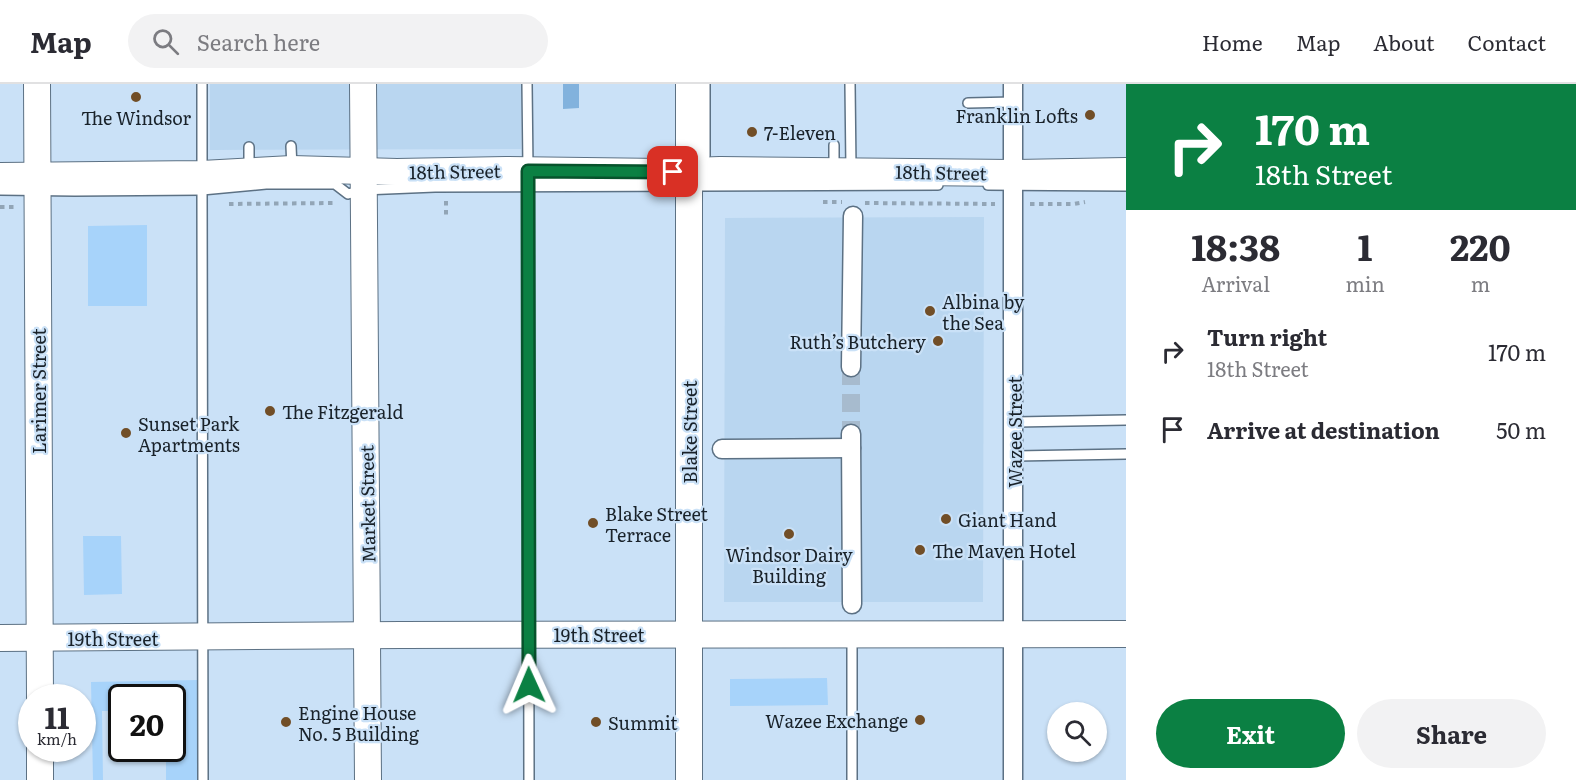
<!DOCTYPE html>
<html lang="en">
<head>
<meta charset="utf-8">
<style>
	:root { --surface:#fff; --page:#f2f2f3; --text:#2b2b33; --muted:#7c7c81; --line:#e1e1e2; --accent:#0b8043 }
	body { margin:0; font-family:Literata,serif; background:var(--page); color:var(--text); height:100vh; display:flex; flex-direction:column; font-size:22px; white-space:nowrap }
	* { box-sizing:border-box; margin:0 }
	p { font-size:20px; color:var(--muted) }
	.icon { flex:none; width:33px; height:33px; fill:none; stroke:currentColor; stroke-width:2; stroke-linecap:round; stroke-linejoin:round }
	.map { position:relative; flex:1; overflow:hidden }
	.panel { display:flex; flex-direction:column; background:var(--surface); width:450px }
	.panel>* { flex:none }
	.guide { background:#0b8043; color:#fff; overflow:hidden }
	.tools { position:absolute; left:1047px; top:618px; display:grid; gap:12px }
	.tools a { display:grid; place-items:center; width:60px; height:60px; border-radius:50%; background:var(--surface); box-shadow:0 2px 4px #0004; font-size:30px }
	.speed { position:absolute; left:18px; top:600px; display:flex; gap:12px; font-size:30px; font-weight:700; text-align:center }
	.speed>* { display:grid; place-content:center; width:78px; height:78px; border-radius:50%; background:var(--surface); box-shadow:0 2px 4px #0004; line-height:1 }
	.speed small { font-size:15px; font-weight:400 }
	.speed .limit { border:3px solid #111; border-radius:9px; background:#fff; color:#111 }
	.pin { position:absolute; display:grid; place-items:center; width:51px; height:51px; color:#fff; margin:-26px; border-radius:12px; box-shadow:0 3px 9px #0006 }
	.me { position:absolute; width:66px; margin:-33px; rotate:359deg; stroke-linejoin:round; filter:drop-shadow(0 0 4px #0008) }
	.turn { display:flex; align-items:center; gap:21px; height:126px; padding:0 30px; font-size:27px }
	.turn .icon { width:78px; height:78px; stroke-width:2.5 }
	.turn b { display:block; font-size:42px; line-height:51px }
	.eta { display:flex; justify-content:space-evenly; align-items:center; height:102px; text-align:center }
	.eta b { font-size:36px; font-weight:700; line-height:42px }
	.action { display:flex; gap:12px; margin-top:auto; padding:12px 30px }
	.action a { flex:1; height:69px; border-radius:36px; background:var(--accent); color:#fff; font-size:24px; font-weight:700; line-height:69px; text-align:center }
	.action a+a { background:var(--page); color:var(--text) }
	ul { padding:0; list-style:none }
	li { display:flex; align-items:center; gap:18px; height:78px; padding:0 30px }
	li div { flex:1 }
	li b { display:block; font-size:22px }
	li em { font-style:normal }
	header { display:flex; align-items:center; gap:36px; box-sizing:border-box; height:84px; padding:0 30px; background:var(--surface); border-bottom:2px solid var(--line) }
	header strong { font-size:28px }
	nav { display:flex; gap:33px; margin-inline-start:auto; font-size:21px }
	.search { width:420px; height:54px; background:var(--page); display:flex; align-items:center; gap:15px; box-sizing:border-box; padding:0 21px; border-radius:33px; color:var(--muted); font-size:22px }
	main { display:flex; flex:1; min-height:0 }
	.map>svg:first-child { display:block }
</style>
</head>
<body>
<header>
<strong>Map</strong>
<div class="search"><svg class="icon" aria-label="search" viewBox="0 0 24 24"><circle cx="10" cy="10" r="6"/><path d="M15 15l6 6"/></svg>Search here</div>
<nav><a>Home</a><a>Map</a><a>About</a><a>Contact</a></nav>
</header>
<main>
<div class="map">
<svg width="1126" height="696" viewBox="0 0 1126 696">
	<rect width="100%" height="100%" fill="#cae1f7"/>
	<g fill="#b9d6f0">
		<polygon points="210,0 521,0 521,65 210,66"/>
		<polygon points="984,133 983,518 724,518 725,134"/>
	</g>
	<g fill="#a7d3fa">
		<polygon points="147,141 147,222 88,222 88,142"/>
		<polygon points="83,452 121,452 122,510 84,511"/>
		<polygon points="827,594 828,621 730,622 730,595"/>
		<polygon points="197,596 198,696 166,696 166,665 172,664 172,614 122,614 121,627 102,627 103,696 93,696 91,598"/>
	</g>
	<polygon fill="#82b2dd" points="563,0 579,0 579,24 563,25"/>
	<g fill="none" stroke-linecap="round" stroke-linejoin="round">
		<polyline stroke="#a7bbce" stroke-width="18" stroke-dasharray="18 9" stroke-linecap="butt" points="851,283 851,350"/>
		<g stroke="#5c7184" stroke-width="12">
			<g id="lane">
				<polyline points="202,0 202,88"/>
				<polyline points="527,0 528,85"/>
				<polyline points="705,0 705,72"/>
				<polyline points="850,0 851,85"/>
				<polyline points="968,19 1013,18"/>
				<polyline points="291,62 292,84"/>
				<polyline points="249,63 249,84"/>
				<polyline points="834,86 834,61"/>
				<polyline points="528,98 529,696"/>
				<polyline points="202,101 203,696"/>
				<polyline points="988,101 1126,102"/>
				<polyline points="0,106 75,107 202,106 266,100 335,100 348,110 363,106 435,103 938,101"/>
				<polyline points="1014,338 1126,336"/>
				<polyline points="1014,372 1126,370"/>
				<polyline points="852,696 852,552"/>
			</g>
		</g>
		<g stroke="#5c7184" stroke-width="21">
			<g id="street">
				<polyline points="851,283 853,132"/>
				<polyline points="851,350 852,520"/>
				<polyline points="722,365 851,364"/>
				<polyline points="1013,696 1013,0"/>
			</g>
		</g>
		<g stroke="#5c7184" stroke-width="28">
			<g id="secondary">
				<polyline points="37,0 40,614"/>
				<polyline points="363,0 368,696"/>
				<polyline points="689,0 689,696"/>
				<polyline points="0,92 202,90 292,85 397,88 506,86 662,88 720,86 1013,89 1126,87"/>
				<polyline points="0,554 401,551 1126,550"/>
				<polyline points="40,696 40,664"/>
			</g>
		</g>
		<g stroke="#92a5b6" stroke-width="4" stroke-dasharray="4.5 4.5" stroke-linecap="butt">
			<polyline points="446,117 446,132"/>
			<polyline points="823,118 842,118"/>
			<polyline points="865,119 995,120"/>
			<polyline points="229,120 335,119"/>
			<polyline points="1030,120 1074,120 1085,118"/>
			<polyline points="0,123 17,123"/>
		</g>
		<use href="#lane" stroke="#fff" stroke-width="9"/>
		<use href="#street" stroke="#fff" stroke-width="18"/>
		<use href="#secondary" stroke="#fff" stroke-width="26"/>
	</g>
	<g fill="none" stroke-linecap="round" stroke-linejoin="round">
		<g stroke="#07532c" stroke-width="15">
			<polyline id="route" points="529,601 528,87 673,88"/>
		</g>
		<use href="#route" stroke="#0b8043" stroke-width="10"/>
	</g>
	<g fill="#714e27" stroke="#cae1f7" stroke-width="2">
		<circle cx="136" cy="13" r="6"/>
		<circle cx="1090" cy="31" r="6"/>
		<circle cx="752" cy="48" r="6"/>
		<circle cx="930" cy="227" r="6"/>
		<circle cx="938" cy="257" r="6"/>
		<circle cx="270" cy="327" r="6"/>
		<circle cx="126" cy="349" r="6"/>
		<circle cx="946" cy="435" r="6"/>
		<circle cx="593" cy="439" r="6"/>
		<circle cx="789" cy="450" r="6"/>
		<circle cx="920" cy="466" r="6"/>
		<circle cx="920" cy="636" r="6"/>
		<circle cx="286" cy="638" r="6"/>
		<circle cx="596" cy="638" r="6"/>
	</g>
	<g text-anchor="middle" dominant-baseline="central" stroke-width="4.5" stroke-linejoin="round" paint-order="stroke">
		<g font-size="18" fill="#19222a" stroke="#cae1f7" text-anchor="start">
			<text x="1078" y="31" text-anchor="end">Franklin Lofts</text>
			<text x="136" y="33" text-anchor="middle">The Windsor</text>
			<text x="764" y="48">7-Eleven</text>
			<text x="942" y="217">Albina by<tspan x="942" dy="21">the Sea</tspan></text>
			<text x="926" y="257" text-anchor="end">Ruth’s Butchery</text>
			<text x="282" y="327">The Fitzgerald</text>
			<text x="138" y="339">Sunset Park<tspan x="138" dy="21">Apartments</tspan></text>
			<text x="605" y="429">Blake Street<tspan x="605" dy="21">Terrace</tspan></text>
			<text x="958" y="435">Giant Hand</text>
			<text x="932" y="466">The Maven Hotel</text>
			<text x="789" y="470" text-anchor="middle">Windsor Dairy<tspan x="789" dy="21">Building</tspan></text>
			<text x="298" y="628">Engine House<tspan x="298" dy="21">No. 5 Building</tspan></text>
			<text x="908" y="636" text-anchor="end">Wazee Exchange</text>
			<text x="608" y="638">Summit</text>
		</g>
		<g font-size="18" fill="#19222a" stroke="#cae1f7">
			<text transform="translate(455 87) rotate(-1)">18th Street</text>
			<text transform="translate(941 88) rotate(1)">18th Street</text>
			<text transform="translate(38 307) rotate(-90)">Larimer Street</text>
			<text transform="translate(689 348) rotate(-90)">Blake Street</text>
			<text transform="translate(1014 348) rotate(-90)">Wazee Street</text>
			<text transform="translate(367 420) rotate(-91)">Market Street</text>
			<text x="599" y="550">19th Street</text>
			<text x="113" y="554">19th Street</text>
		</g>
	</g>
</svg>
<div class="tools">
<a><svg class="icon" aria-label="search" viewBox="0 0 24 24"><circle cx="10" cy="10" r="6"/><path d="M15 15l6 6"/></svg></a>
</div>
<div class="speed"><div>11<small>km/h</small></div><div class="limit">20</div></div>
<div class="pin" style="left:673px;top:88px;background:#d93025"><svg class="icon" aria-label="arrive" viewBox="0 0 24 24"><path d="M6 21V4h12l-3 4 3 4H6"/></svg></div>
<svg class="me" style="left:529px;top:601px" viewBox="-20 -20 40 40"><path d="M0-17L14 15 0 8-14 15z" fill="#0b8043" stroke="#fff" stroke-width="4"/></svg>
</div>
<section class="panel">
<div class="guide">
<div class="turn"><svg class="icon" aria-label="right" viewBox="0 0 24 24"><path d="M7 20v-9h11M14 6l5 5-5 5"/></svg><div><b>170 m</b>18th Street</div></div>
</div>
<div class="eta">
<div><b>18:38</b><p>Arrival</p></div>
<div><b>1</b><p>min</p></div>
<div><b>220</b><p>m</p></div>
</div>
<ul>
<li><svg class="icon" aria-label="right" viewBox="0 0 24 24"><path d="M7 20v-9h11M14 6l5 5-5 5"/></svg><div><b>Turn right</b><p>18th Street</p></div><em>170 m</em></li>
<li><svg class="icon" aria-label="arrive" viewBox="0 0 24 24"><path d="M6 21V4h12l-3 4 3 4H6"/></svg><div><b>Arrive at destination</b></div><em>50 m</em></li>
</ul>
<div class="action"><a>Exit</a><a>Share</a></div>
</section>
</main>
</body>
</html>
